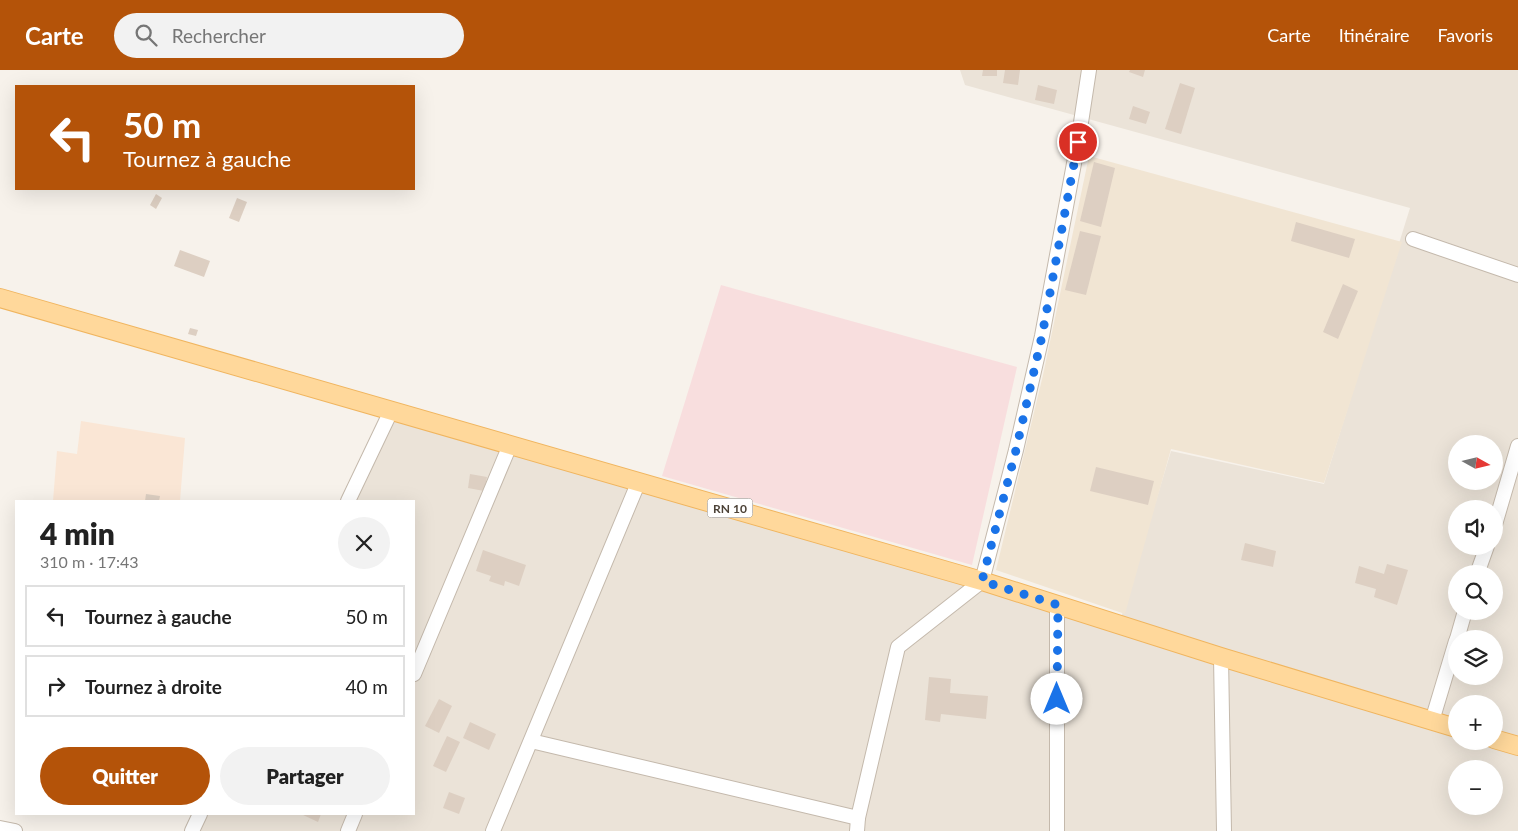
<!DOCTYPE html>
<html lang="fr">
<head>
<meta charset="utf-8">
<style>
	:root { --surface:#fff; --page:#f2f2f2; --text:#222; --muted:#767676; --line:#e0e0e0; --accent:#b45309 }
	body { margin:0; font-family:Lato,sans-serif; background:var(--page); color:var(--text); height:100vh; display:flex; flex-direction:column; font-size:19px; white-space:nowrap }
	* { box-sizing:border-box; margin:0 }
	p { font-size:16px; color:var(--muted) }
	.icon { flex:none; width:28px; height:28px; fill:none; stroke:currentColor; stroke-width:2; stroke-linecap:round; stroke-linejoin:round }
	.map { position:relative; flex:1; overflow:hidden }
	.sheet { position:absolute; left:15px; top:430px; width:400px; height:315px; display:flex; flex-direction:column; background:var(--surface); border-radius:0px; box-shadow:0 5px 20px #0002 }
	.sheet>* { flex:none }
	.top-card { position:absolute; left:15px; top:15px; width:400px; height:105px; border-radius:0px; box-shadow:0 5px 20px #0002; background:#b45309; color:#fff; overflow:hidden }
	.needle { width:32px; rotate:98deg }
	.controls { position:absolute; left:1448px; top:365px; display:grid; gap:10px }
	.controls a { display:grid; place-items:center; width:55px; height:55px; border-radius:50%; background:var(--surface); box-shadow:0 5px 20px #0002; font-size:25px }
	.pin { position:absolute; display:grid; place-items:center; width:42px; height:42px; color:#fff; margin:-21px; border:2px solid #fff; border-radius:50%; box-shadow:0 1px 5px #0007 }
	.me { position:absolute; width:55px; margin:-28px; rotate:0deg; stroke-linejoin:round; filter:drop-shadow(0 0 4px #0008) }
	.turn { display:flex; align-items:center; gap:18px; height:105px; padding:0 25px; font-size:22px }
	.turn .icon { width:65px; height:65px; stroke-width:2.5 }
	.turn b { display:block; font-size:35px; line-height:42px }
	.round { display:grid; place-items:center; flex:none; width:52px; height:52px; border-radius:26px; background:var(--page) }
	.head { display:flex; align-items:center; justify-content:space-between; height:85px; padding:0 25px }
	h1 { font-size:30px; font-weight:800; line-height:38px }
	.button { display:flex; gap:10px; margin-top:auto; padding:10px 25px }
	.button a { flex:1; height:58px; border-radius:30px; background:var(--accent); color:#fff; font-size:20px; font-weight:800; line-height:58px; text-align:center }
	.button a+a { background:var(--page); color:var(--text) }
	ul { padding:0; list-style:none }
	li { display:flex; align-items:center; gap:15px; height:62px; margin:0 10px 8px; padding:0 15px; border:2px solid var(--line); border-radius:0px }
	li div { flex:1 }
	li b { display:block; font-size:19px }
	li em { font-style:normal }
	header { display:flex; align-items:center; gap:30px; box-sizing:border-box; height:70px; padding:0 25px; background:var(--accent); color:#fff }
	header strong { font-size:24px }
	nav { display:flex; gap:28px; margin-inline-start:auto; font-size:18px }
	.search { width:350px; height:45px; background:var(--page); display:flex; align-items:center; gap:12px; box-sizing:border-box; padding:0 18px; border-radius:28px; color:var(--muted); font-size:19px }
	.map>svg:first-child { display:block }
</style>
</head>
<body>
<header>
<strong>Carte</strong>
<div class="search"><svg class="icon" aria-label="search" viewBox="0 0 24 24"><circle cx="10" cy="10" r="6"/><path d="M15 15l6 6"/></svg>Rechercher</div>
<nav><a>Carte</a><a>Itinéraire</a><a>Favoris</a></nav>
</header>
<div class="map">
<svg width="1518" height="761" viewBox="0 0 1518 761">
	<rect width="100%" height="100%" fill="#f7f2eb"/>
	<path fill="#ebe3d8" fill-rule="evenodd" d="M960,0H1518V761H200L208,744H414V431H352L390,346L1118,558L1171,381L1324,414L1410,138L965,15ZM1456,374H1494V411H1456ZM1456,439H1494V476H1456ZM1456,504H1494V541H1456ZM1456,569H1494V606H1456ZM1456,634H1494V671H1456ZM1456,699H1494V736H1456Z"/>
	<polygon fill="#fae6d5" points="81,351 185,368 180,431 53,431 57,381 77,384"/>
	<polygon fill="#f1e5d3" points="1089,86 1402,172 1324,413 1171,379 1125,544 996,500 1043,305"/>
	<polygon fill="#f8dede" points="721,215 1017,297 972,495 662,406"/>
	<g fill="#ddcfc2">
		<polygon points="983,0 997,0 997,6 982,6"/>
		<polygon points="1005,0 1020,0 1018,15 1003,13"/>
		<polygon points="1130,0 1145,0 1143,7 1129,2"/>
		<polygon points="1180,13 1195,18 1181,64 1165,59"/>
		<polygon points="1038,15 1057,20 1054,34 1035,30"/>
		<polygon points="1133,36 1150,42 1146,54 1129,49"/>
		<polygon points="1094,92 1115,98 1101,157 1080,151"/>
		<polygon points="156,124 162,128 156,139 150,135"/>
		<polygon points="237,128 247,132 239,152 229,148"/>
		<polygon points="1296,152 1355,169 1349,188 1291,171"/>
		<polygon points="1080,161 1101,166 1086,225 1065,220"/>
		<polygon points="180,180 210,191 204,207 174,196"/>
		<polygon points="1343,214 1358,221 1338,269 1323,262"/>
		<polygon points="190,258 198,260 196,266 188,264"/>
		<polygon points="1096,397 1154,411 1148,435 1090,421"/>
		<polygon points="470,404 487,407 484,421 468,418"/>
		<polygon points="146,424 160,426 159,431 145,431"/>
		<polygon points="1245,473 1276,481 1273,497 1241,490"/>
		<polygon points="483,480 526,495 519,516 505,511 504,516 489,511 491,506 476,501"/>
		<polygon points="1387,494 1408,500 1397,535 1374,527 1376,519 1355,513 1359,496 1384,504"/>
		<polygon points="929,607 951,609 950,623 988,626 986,649 941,644 940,652 925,650"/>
		<polygon points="439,629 452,636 439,663 425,656"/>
		<polygon points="470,652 496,664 489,680 463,668"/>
		<polygon points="447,666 460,672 446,702 433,696"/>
		<polygon points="449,722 465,728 459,744 443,738"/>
		<polygon points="301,744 321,744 318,752"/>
	</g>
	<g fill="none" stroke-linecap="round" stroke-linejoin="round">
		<g stroke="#c4b9ac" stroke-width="16">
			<g id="minor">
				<polyline points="1413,169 1518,205"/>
				<polyline points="348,431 391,341"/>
				<polyline points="1494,458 1518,376"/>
				<polyline points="1477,504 1487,476"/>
				<polyline points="1457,569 1465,541"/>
				<polyline points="1221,587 1224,761"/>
				<polyline points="414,604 510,375"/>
				<polyline points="1432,651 1456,571"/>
				<polyline points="531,671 858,748"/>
				<polyline points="0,758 15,761"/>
				<polyline points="192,761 200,744"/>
				<polyline points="348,761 355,744"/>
				<polyline points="493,761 639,411"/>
				<polyline points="857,761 858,748 898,577 982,511 1016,380 1042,266 1078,72 1089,0"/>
				<polyline points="1057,761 1057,535"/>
			</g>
		</g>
		<g stroke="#f0b55f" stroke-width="20">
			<g id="major">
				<polyline points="0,228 982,511 1221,587 1456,658"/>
				<polyline points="1494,669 1518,676"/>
			</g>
		</g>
		<use href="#minor" stroke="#fff" stroke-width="14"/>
		<use href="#major" stroke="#ffd89b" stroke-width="18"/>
	</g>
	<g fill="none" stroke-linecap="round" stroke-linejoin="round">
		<polyline stroke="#1a73e8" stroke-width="9" stroke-dasharray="0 16.2" points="1057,629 1058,535 982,511 1016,380 1042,266 1078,72"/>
	</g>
	<g text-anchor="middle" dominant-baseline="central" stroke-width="4.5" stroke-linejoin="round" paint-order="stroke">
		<rect fill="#fff" stroke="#827b73" stroke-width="1" x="707.5" y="428.5" width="45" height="19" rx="4"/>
		<g font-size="12" font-weight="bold" fill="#4c4237">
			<text x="730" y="438">RN 10</text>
		</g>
	</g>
</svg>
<div class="controls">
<a><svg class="needle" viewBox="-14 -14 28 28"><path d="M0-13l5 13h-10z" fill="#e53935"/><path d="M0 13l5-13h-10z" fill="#767676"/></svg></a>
<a><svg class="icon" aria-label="sound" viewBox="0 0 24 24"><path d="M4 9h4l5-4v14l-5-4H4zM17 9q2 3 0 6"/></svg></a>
<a><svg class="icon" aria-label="search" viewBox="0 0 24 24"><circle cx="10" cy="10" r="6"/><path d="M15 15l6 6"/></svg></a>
<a><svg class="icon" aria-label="layers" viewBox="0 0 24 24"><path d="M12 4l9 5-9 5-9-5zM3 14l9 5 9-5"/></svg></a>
<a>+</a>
<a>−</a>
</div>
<div class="pin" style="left:1078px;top:72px;background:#d93025"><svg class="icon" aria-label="arrive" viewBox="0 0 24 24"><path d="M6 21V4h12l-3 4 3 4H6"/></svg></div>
<svg class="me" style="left:1057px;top:629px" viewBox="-20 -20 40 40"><circle r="19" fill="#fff"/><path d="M0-13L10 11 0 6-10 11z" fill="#1a73e8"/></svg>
<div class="top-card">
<div class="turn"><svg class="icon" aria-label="left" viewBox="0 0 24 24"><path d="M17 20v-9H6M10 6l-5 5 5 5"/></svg><div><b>50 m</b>Tournez à gauche</div></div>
</div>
<section class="sheet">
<div class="head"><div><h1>4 min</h1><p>310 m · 17:43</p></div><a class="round"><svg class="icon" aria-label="close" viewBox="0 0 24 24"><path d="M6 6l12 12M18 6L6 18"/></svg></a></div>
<ul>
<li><svg class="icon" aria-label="left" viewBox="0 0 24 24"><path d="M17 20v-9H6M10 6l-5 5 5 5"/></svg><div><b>Tournez à gauche</b></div><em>50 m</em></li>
<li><svg class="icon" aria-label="right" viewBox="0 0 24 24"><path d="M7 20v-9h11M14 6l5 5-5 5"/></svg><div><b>Tournez à droite</b></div><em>40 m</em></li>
</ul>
<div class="button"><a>Quitter</a><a>Partager</a></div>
</section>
</div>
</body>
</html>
